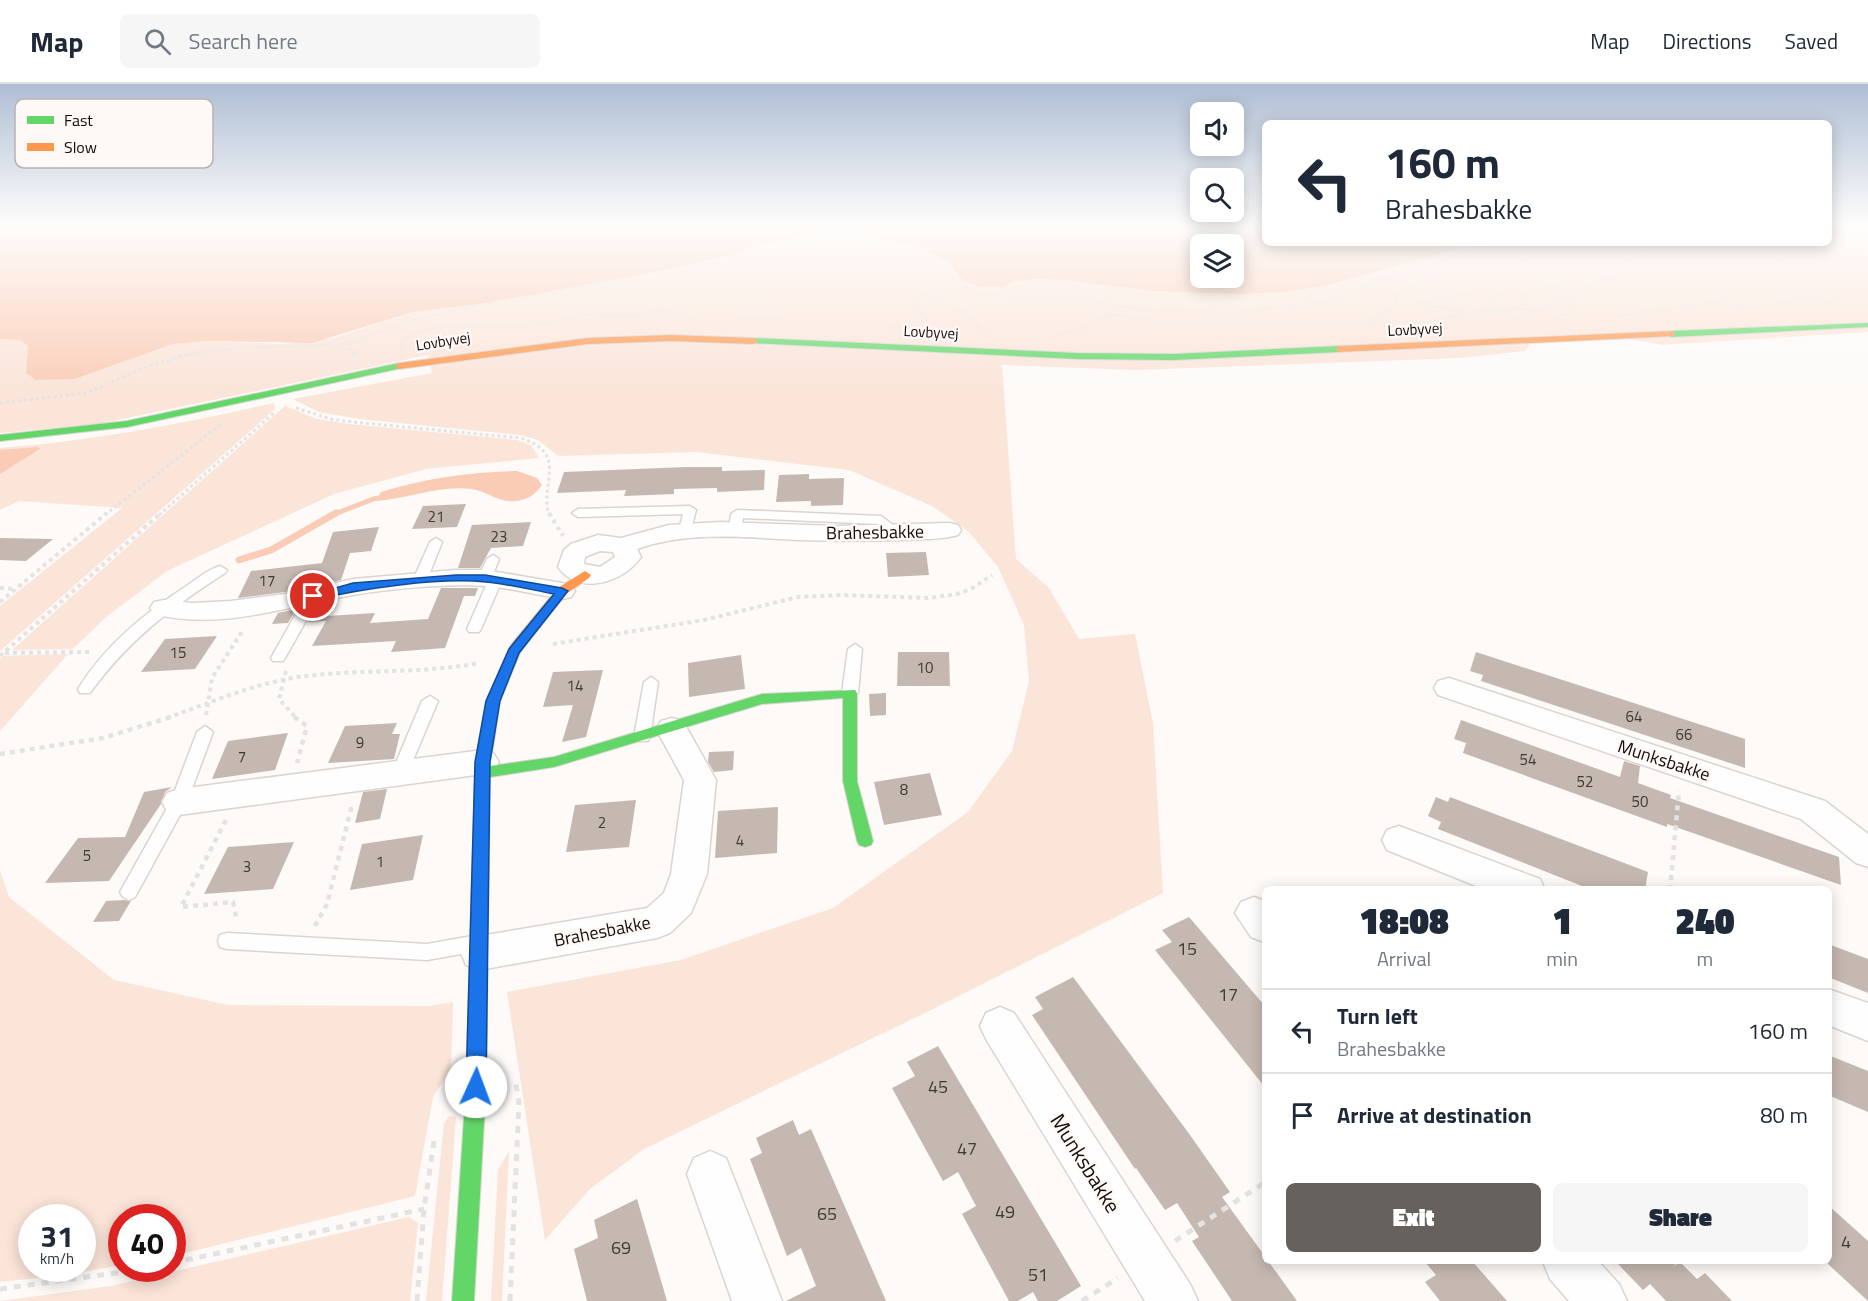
<!DOCTYPE html>
<html lang="en">
<head>
<meta charset="utf-8">
<style>
	:root { --surface:#fff; --page:#f6f6f7; --text:#1f2937; --muted:#747a83; --line:#e0e1e3; --accent:#67615d }
	body { margin:0; font-family:"Titillium Web",sans-serif; background:var(--page); color:var(--text); height:100vh; display:flex; flex-direction:column; font-size:22px; white-space:nowrap }
	* { box-sizing:border-box; margin:0 }
	p { font-size:20px; color:var(--muted) }
	.icon { flex:none; width:33px; height:33px; fill:none; stroke:currentColor; stroke-width:2; stroke-linecap:round; stroke-linejoin:round }
	.map { position:relative; flex:1; overflow:hidden }
	.drawer { position:absolute; left:1262px; top:802px; width:570px; height:378px; display:flex; flex-direction:column; background:var(--surface); border-radius:9px; box-shadow:0 3px 15px #0003 }
	.drawer>* { flex:none }
	.hud { position:absolute; left:1262px; top:36px; width:570px; height:126px; border-radius:9px; box-shadow:0 3px 15px #0003; background:#fff; color:var(--text); overflow:hidden }
	.buttons { position:absolute; left:1190px; top:18px; display:grid; gap:12px }
	.buttons a { display:grid; place-items:center; width:54px; height:54px; border-radius:9px; background:var(--surface); box-shadow:0 3px 15px #0003; font-size:30px }
	.speed { position:absolute; left:18px; top:1120px; display:flex; gap:12px; font-size:30px; font-weight:700; text-align:center }
	.speed>* { display:grid; place-content:center; width:78px; height:78px; border-radius:50%; background:var(--surface); box-shadow:0 3px 15px #0003; line-height:1 }
	.speed small { font-size:15px; font-weight:400 }
	.speed .limit { border:9px solid #d22; background:#fff; color:#111 }
	.pin { position:absolute; display:grid; place-items:center; width:51px; height:51px; color:#fff; margin:-26px; border:3px solid #fff; border-radius:50%; box-shadow:0 2px 6px #0007 }
	.me { position:absolute; width:66px; margin:-33px; rotate:2deg; stroke-linejoin:round; filter:drop-shadow(0 0 4px #0008) }
	.turn { display:flex; align-items:center; gap:21px; height:126px; padding:0 24px; font-size:27px }
	.turn .icon { width:78px; height:78px; stroke-width:2.5 }
	.turn b { display:block; font-size:42px; line-height:51px }
	.eta { display:flex; justify-content:space-evenly; align-items:center; height:102px; text-align:center }
	.eta b { font-size:36px; font-weight:800; line-height:42px }
	.button { display:flex; gap:12px; margin-top:auto; padding:12px 24px }
	.button a { flex:1; height:69px; border-radius:9px; background:var(--accent); color:#fff; font-size:24px; font-weight:800; line-height:69px; text-align:center }
	.button a+a { background:var(--page); color:var(--text) }
	ul { padding:0; list-style:none }
	li { display:flex; align-items:center; gap:18px; height:84px; padding:0 24px; border-top:2px solid var(--line) }
	li div { flex:1 }
	li b { display:block; font-size:22px }
	li em { font-style:normal }
	header { display:flex; align-items:center; gap:36px; box-sizing:border-box; height:84px; padding:0 30px; background:var(--surface); border-bottom:2px solid var(--line) }
	header strong { font-size:28px }
	nav { display:flex; gap:33px; margin-inline-start:auto; font-size:21px }
	.search { width:420px; height:54px; background:var(--page); display:flex; align-items:center; gap:15px; box-sizing:border-box; padding:0 21px; border-radius:9px; color:var(--muted); font-size:22px }
	.map>svg:first-child { display:block }
</style>
</head>
<body>
<header>
<strong>Map</strong>
<div class="search"><svg class="icon" aria-label="search" viewBox="0 0 24 24"><circle cx="10" cy="10" r="6"/><path d="M15 15l6 6"/></svg>Search here</div>
<nav><a>Map</a><a>Directions</a><a>Saved</a></nav>
</header>
<div class="map">
<svg width="1868" height="1217" viewBox="0 0 1868 1217">
	<rect width="100%" height="100%" fill="#fdfaf8"/>
	<g fill="#fbe4d8" fill-rule="evenodd">
		<polygon points="1829,142 1868,142 1868,248 1662,261 1601,250 1537,252 1525,267 1460,274 1135,286 1002,281 1016,475 1049,504 1079,555 1135,550 1153,639 1163,809 929,927 644,1065 590,1105 545,1156 507,908 681,876 833,824 968,728 1012,667 1029,597 1024,541 998,483 969,448 932,422 849,386 697,368 558,372 538,356 520,351 359,335 319,328 293,315 432,289 428,271 98,340 0,349 0,255 20,256 28,262 26,289 75,295 173,260 209,257 282,260 334,254 413,228 474,221 630,193 723,175 765,161 801,154 841,151 879,155 920,164 948,178 962,196 1003,203 1012,198 1032,195 1064,196 1152,207 1284,208 1325,202 1479,159 1828,159"/>
		<path d="M274,319L275,325L0,567V522L122,424L19,417L0,426V364C93,357 183,340 274,319Z"/>
		<polygon points="285,322 317,335 349,340 517,356 531,361 539,374 426,385 334,410 167,487 106,533 73,565 12,566"/>
		<polygon points="68,570 0,647 0,575 3,572"/>
		<path d="M0,787L9,813L114,896L228,921L429,922L453,918L451,985L433,1013L415,1112L173,1172L172,1134H122L121,1181L66,1191L0,1198ZM32,1134H82V1185H32Z"/>
		<polygon points="449,1032 456,1033 442,1217 426,1217 444,1039"/>
		<polygon points="509,1067 502,1217 491,1217 498,1086"/>
		<polygon points="409,1133 418,1139 410,1217 0,1217 111,1202"/>
	</g>
	<g fill="#faccb6" fill-rule="evenodd">
		<path d="M0,142H1264V159H1479L1325,202L1284,208L1240,210L1152,207L1064,196L1032,195L1012,198L1003,203H980L962,196L948,178L920,164L879,155L841,151L801,154L765,161L723,174L630,193L474,221L413,228L312,259L209,257L173,260L75,295L36,296L26,289L28,262L20,256L0,255ZM1200,160H1233V194H1200Z"/>
		<polygon points="38,363 40,365 0,390 0,366"/>
		<path d="M517,387L537,394L542,401C535,411 527,416 515,417C498,419 487,407 471,405C439,401 408,415 375,417L381,408C425,394 471,388 517,387Z"/>
	</g>
	<g fill="none" stroke-linecap="round" stroke-linejoin="round">
		<polyline stroke="#faccb6" stroke-width="5" points="332,431 376,414"/>
		<polyline stroke="#faccb6" stroke-width="7" points="239,476 271,466 336,429"/>
	</g>
	<g fill="#c5b8b1">
		<polygon points="686,383 722,383 722,387 765,386 764,406 717,408 717,404 674,405 674,410 624,412 626,406 557,409 564,388"/>
		<polygon points="809,390 809,395 844,394 843,421 811,422 811,417 776,418 779,391"/>
		<polygon points="466,420 457,443 412,445 423,422"/>
		<polygon points="531,438 523,462 491,464 480,484 458,484 472,441"/>
		<polygon points="379,443 371,467 350,469 341,496 293,507 238,514 251,487 322,479 333,448"/>
		<polygon points="0,454 53,455 26,477 0,476"/>
		<polygon points="926,468 929,491 888,493 886,469"/>
		<polygon points="441,504 478,504 475,512 464,512 445,564 391,568 396,557 312,562 326,537 308,538 318,520 333,517 328,532 375,529 370,539 428,535"/>
		<polygon points="296,525 288,539 272,540 278,529"/>
		<polygon points="217,552 195,585 141,588 165,555"/>
		<polygon points="898,568 949,568 950,602 897,602"/>
		<polygon points="1476,568 1745,655 1745,684 1481,597 1483,591 1470,587"/>
		<polygon points="741,571 745,605 689,613 688,579"/>
		<polygon points="603,586 586,653 562,658 573,621 543,623 553,588"/>
		<polygon points="886,609 886,631 870,632 869,610"/>
		<polygon points="1461,636 1620,693 1624,677 1640,682 1638,699 1671,711 1670,714 1839,773 1841,801 1667,740 1667,743 1463,669 1466,659 1454,655"/>
		<polygon points="397,639 392,650 400,650 394,675 328,679 345,642"/>
		<polygon points="288,649 275,686 212,695 228,657"/>
		<polygon points="734,667 733,686 714,688 708,678 709,668"/>
		<polygon points="930,689 942,731 884,741 874,698"/>
		<polygon points="172,703 165,708 161,720 109,797 45,799 78,754 125,753 144,708"/>
		<polygon points="387,705 380,735 355,739 363,708"/>
		<polygon points="1436,713 1448,718 1450,713 1648,788 1645,806 1592,806 1438,745 1441,738 1428,732"/>
		<polygon points="636,716 629,763 566,768 575,721"/>
		<polygon points="778,723 777,769 715,774 718,727"/>
		<polygon points="423,751 413,796 350,806 362,760"/>
		<polygon points="294,758 273,805 204,810 228,763"/>
		<polygon points="124,816 131,817 119,837 93,838 106,817"/>
		<polygon points="1189,833 1264,921 1264,1002 1155,866 1172,858 1162,846"/>
		<polygon points="1828,860 1868,875 1868,909 1828,893"/>
		<polygon points="1073,893 1190,1051 1230,1108 1222,1113 1264,1171 1264,1178 1269,1178 1297,1217 1232,1217 1192,1157 1199,1153 1177,1119 1165,1126 1136,1084 1135,1085 1032,931 1043,925 1035,913"/>
		<polygon points="938,962 1081,1202 1057,1217 1038,1217 1033,1208 1018,1217 1009,1217 962,1130 976,1122 958,1088 943,1097 892,1004 915,992 907,978"/>
		<polygon points="1828,971 1868,987 1868,1028 1828,1011"/>
		<polygon points="793,1036 799,1051 811,1045 886,1217 786,1217 816,1202 801,1164 787,1172 750,1075 762,1069 756,1054"/>
		<polygon points="637,1115 667,1217 587,1217 574,1165 598,1154 594,1136"/>
		<polygon points="1828,1121 1868,1157 1868,1217 1828,1180"/>
		<polygon points="1425,1178 1473,1178 1507,1217 1440,1217 1425,1198 1436,1191"/>
		<polygon points="1616,1178 1678,1178 1672,1184 1680,1178 1697,1195 1705,1189 1732,1217 1666,1217 1650,1200 1643,1206"/>
	</g>
	<g fill="none" stroke-linecap="round" stroke-linejoin="round">
		<g stroke="#dbd5d2" stroke-width="3">
			<g id="lane">
				<polygon points="690,422 696,426 691,446 685,450 679,446 683,430 578,433 572,429 578,425"/>
				<polygon points="737,426 881,432 902,448 896,452 878,440 743,434 741,447 735,451 729,447 731,430"/>
				<polygon points="436,454 442,458 427,496 420,500 415,499 413,496 430,458"/>
				<polygon points="493,471 499,475 492,493 500,493 502,496 481,545 479,548 469,548 467,545 488,497 480,497 478,494 487,475"/>
				<path d="M220,482L227,486L225,489C172,523 127,557 90,609H80L78,605C105,561 145,529 188,501C198,494 209,485 220,482Z"/>
				<polygon points="313,508 320,512 285,574 283,577 273,577 271,574 306,512"/>
				<polygon points="855,560 862,565 858,609 850,614 842,609 848,565"/>
				<polygon points="651,593 658,598 650,653 648,657 636,657 634,653 644,598"/>
				<polygon points="430,612 438,617 408,688 406,692 394,692 392,688 422,617"/>
				<polygon points="205,642 213,648 187,718 135,813 129,816 123,813 120,808 171,717 197,648"/>
				<polygon points="227,849 427,860 478,851 485,853 487,859 485,865 478,867 427,876 227,865 220,863 218,857 220,851"/>
			</g>
		</g>
		<g stroke="#dbd5d2" stroke-width="3">
			<g id="street">
				<path d="M720,438L837,442L949,439L958,441L961,446L958,451C940,456 921,455 903,456C868,457 832,457 797,456C744,453 688,447 637,465L641,473C624,498 579,513 558,483L564,466L571,460L598,451L621,454L669,441ZM600,467L613,468L615,473L600,483L584,480L585,473Z"/>
				<path d="M455,486H485L562,499L571,501L575,507L571,513L562,515C537,511 511,504 485,502C450,499 388,505 353,511C287,522 222,547 154,530L150,524L154,518L164,516L192,519L231,517L293,509L353,495Z"/>
				<polygon points="1449,594 1825,717 1868,750 1868,783 1856,779 1801,735 1438,611 1434,604 1438,597"/>
				<polygon points="672,634 683,637 716,696 707,790 691,829 670,849 657,854 480,886 466,881 461,869 466,857 480,852 647,824 664,809 671,790 684,696 656,645 661,637"/>
				<polygon points="483,666 494,670 499,678 494,686 483,690 179,731 167,727 162,718 167,709 179,705"/>
				<polygon points="1399,742 1540,795 1545,806 1486,806 1387,766 1382,756 1387,746"/>
				<polygon points="1254,813 1264,817 1264,858 1251,853 1235,829 1241,818"/>
				<polygon points="1828,905 1868,919 1868,957 1828,941"/>
				<polygon points="1000,923 1014,929 1190,1200 1198,1217 1145,1217 986,955 980,942 986,929"/>
				<polygon points="710,1067 726,1074 782,1217 732,1217 687,1090 694,1074"/>
				<polygon points="1543,1178 1599,1178 1619,1200 1627,1217 1569,1217 1550,1195"/>
			</g>
		</g>
		<g stroke="#dbd5d2" stroke-width="2">
			<g id="fast">
				<polygon points="1868,239 1868,243 1671,253 1667,250 1671,247"/>
				<polygon points="754,254 1077,269 1174,270 1339,262 1343,265 1339,268 1174,276 1077,275 751,259 750,257"/>
				<polygon points="399,279 402,280 402,284 127,343 0,357 0,351 127,337"/>
				<polygon points="516,560 522,564 500,617 490,682 554,673 762,610 855,606 857,609 857,697 873,757 871,761 865,763 859,761 857,757 843,697 843,614 762,620 554,683 490,693 486,1003 474,1217 452,1217 466,1003 475,689 486,617 510,564"/>
			</g>
		</g>
		<g stroke="#dbd5d2" stroke-width="2">
			<g id="slow">
				<polygon points="1671,247 1674,248 1674,252 1339,268 1335,265 1339,262"/>
				<polygon points="671,251 754,254 758,257 754,260 671,257 588,260 399,285 395,282 399,279 588,254"/>
				<polygon points="585,487 591,491 589,494 566,510 521,567 511,567 510,564 511,561 558,504"/>
			</g>
		</g>
		<g stroke="#e4e2e2" stroke-width="2" stroke-dasharray="2 2" stroke-linecap="butt">
			<polyline points="1839,142 1848,149"/>
			<polyline points="1828,147 1868,152"/>
			<polyline points="1454,232 1463,227 1417,220 1451,215 1480,206 1493,207 1499,211 1489,227 1502,231 1526,218 1527,210 1549,202 1559,204 1559,210 1577,219 1570,230 1556,232 1555,236 1558,237"/>
			<polyline points="1616,232 1712,219 1756,222 1788,218 1829,218 1843,222"/>
			<polyline points="737,237 768,233 797,240"/>
			<polyline points="1370,238 1398,219 1395,211 1423,199 1437,178 1487,159"/>
			<polyline points="1506,238 1562,218 1615,191 1651,159"/>
			<polyline points="890,244 928,237 914,220 920,213 928,211 974,234 978,244 988,248"/>
			<polyline points="1060,251 1090,242 1102,232 1120,231 1154,238 1426,238 1483,227 1545,224"/>
			<polyline points="349,260 354,270"/>
			<polyline points="400,264 407,252 433,243 548,240 583,231 635,232 659,227 684,230 692,236"/>
			<polyline points="187,270 239,264 349,260 415,236 455,226 616,197 802,157 851,156 907,163 979,211 1082,216 1140,225 1232,229 1342,216 1377,196 1437,178"/>
		</g>
		<g stroke="#e4e2e2" stroke-width="3" stroke-dasharray="3 3" stroke-linecap="butt">
			<polyline points="354,269 356,273"/>
			<polyline points="0,319 86,309 151,281 194,269"/>
			<path d="M296,324L331,335L353,338L520,354C570,369 539,399 549,431"/>
			<polyline points="105,431 221,340"/>
			<polyline points="159,431 275,328"/>
		</g>
		<g stroke="#e4e2e2" stroke-width="4" stroke-dasharray="4 4" stroke-linecap="butt">
			<polyline points="549,429 563,452"/>
			<polyline points="0,504 16,505"/>
			<polyline points="0,518 107,429"/>
			<polyline points="553,560 704,536 798,513 842,511 928,514 957,510 971,505 992,491"/>
			<polyline points="5,569 90,568"/>
			<polyline points="0,572 161,429"/>
			<polyline points="286,587 279,615 296,634"/>
			<polyline points="206,631 212,594 243,546"/>
			<path d="M167,634C212,618 257,598 306,592C364,585 422,590 479,579"/>
		</g>
		<g stroke="#e4e2e2" stroke-width="4.5" stroke-dasharray="5 5" stroke-linecap="butt">
			<polyline points="294,633 307,642 297,679"/>
			<polyline points="0,670 103,654 171,633"/>
			<polyline points="226,736 181,823 233,818 237,837"/>
			<polyline points="1670,806 1679,706"/>
			<polyline points="315,842 327,820 352,721"/>
		</g>
		<g stroke="#e4e2e2" stroke-width="5" stroke-dasharray="7 7" stroke-linecap="butt">
			<polyline points="1175,1157 1264,1099"/>
			<polyline points="172,1179 424,1125"/>
			<polyline points="0,1205 145,1185"/>
			<polyline points="417,1217 424,1125 435,1051"/>
			<polyline points="510,1217 519,1019 516,1000 512,1000"/>
			<polyline points="1082,1217 1118,1194"/>
		</g>
		<use href="#lane" fill="#fffefe" fill-rule="evenodd"/>
		<use href="#street" fill="#fffefe" fill-rule="evenodd"/>
		<use href="#fast" fill="#63d668" fill-rule="evenodd"/>
		<use href="#slow" fill="#ff974d" fill-rule="evenodd"/>
	</g>
	<linearGradient id="sky" x2="0" y2="1"><stop stop-color="#afbed4"/><stop offset="0.45" stop-color="#fefdfc"/><stop offset="1" stop-color="#fefdfc" stop-opacity="0"/></linearGradient>
	<rect width="1868" height="313" fill="url(#sky)"/>
	<path fill="#1a73e8" stroke="#114b97" stroke-width="1.5" d="M456,491H485L562,504L568,507L519,569L500,617L490,678L486,1003L483,1010L476,1012L469,1010L466,1003L475,678L486,617L509,565L554,510C532,506 509,500 486,498C438,493 361,505 313,516L307,512L353,499Z"/>
	<g text-anchor="middle" dominant-baseline="central" stroke-width="5" stroke-linejoin="round" paint-order="stroke">
		<g font-size="15" fill="#160e0a" stroke="#fef9f7">
			<text transform="translate(1415 245) rotate(-3)">Lovbyvej</text>
			<text transform="translate(931 248) rotate(3)">Lovbyvej</text>
			<text transform="translate(443 257) rotate(-9)">Lovbyvej</text>
		</g>
		<g font-size="15" fill="#423834">
			<text x="436" y="432">21</text>
			<text x="499" y="452">23</text>
			<text x="267" y="496">17</text>
			<text x="178" y="568">15</text>
			<text x="925" y="583">10</text>
			<text x="575" y="601">14</text>
			<text x="1634" y="632">64</text>
			<text x="1684" y="650">66</text>
			<text x="360" y="658">9</text>
			<text x="242" y="672">7</text>
			<text x="1528" y="675">54</text>
			<text x="1585" y="697">52</text>
			<text x="904" y="705">8</text>
			<text x="1640" y="717">50</text>
			<text x="602" y="738">2</text>
			<text x="740" y="756">4</text>
			<text x="87" y="771">5</text>
			<text x="380" y="777">1</text>
			<text x="247" y="782">3</text>
		</g>
		<g font-size="18" fill="#160e0a" stroke="#fef9f7">
			<text transform="translate(875 448) rotate(-1)">Brahesbakke</text>
			<text transform="translate(1664 676) rotate(18)">Munksbakke</text>
			<text transform="translate(602 847) rotate(-11)">Brahesbakke</text>
		</g>
		<g font-size="18" fill="#423834">
			<text x="1187" y="864">15</text>
			<text x="1228" y="910">17</text>
			<text x="938" y="1002">45</text>
			<text x="967" y="1064">47</text>
			<text x="1005" y="1127">49</text>
			<text x="827" y="1129">65</text>
			<text x="1846" y="1157">4</text>
			<text x="621" y="1163">69</text>
			<text x="1038" y="1190">51</text>
		</g>
		<g font-size="21" fill="#160e0a" stroke="#fef9f7">
			<text transform="translate(1086 1079) rotate(58)">Munksbakke</text>
		</g>
	</g>
	<rect x="15" y="15" width="198" height="69" rx="9" fill="#fef9f7" stroke="#b8b2b0" stroke-width="1.5"/>
	<rect x="27" y="32" width="27" height="8" fill="#63d668"/>
	<rect x="27" y="59" width="27" height="8" fill="#ff974d"/>
	<g font-size="16" fill="#160e0a">
		<text x="64" y="42">Fast</text>
		<text x="64" y="69">Slow</text>
	</g>
</svg>
<div class="buttons">
<a><svg class="icon" aria-label="sound" viewBox="0 0 24 24"><path d="M4 9h4l5-4v14l-5-4H4zM17 9q2 3 0 6"/></svg></a>
<a><svg class="icon" aria-label="search" viewBox="0 0 24 24"><circle cx="10" cy="10" r="6"/><path d="M15 15l6 6"/></svg></a>
<a><svg class="icon" aria-label="layers" viewBox="0 0 24 24"><path d="M12 4l9 5-9 5-9-5zM3 14l9 5 9-5"/></svg></a>
</div>
<div class="speed"><div>31<small>km/h</small></div><div class="limit">40</div></div>
<div class="pin" style="left:313px;top:512px;background:#d93025"><svg class="icon" aria-label="arrive" viewBox="0 0 24 24"><path d="M6 21V4h12l-3 4 3 4H6"/></svg></div>
<svg class="me" style="left:476px;top:1003px" viewBox="-20 -20 40 40"><circle r="19" fill="#fff"/><path d="M0-13L10 11 0 6-10 11z" fill="#1a73e8"/></svg>
<div class="hud">
<div class="turn"><svg class="icon" aria-label="left" viewBox="0 0 24 24"><path d="M17 20v-9H6M10 6l-5 5 5 5"/></svg><div><b>160 m</b>Brahesbakke</div></div>
</div>
<section class="drawer">
<div class="eta">
<div><b>18:08</b><p>Arrival</p></div>
<div><b>1</b><p>min</p></div>
<div><b>240</b><p>m</p></div>
</div>
<ul>
<li><svg class="icon" aria-label="left" viewBox="0 0 24 24"><path d="M17 20v-9H6M10 6l-5 5 5 5"/></svg><div><b>Turn left</b><p>Brahesbakke</p></div><em>160 m</em></li>
<li><svg class="icon" aria-label="arrive" viewBox="0 0 24 24"><path d="M6 21V4h12l-3 4 3 4H6"/></svg><div><b>Arrive at destination</b></div><em>80 m</em></li>
</ul>
<div class="button"><a>Exit</a><a>Share</a></div>
</section>
</div>
</body>
</html>
